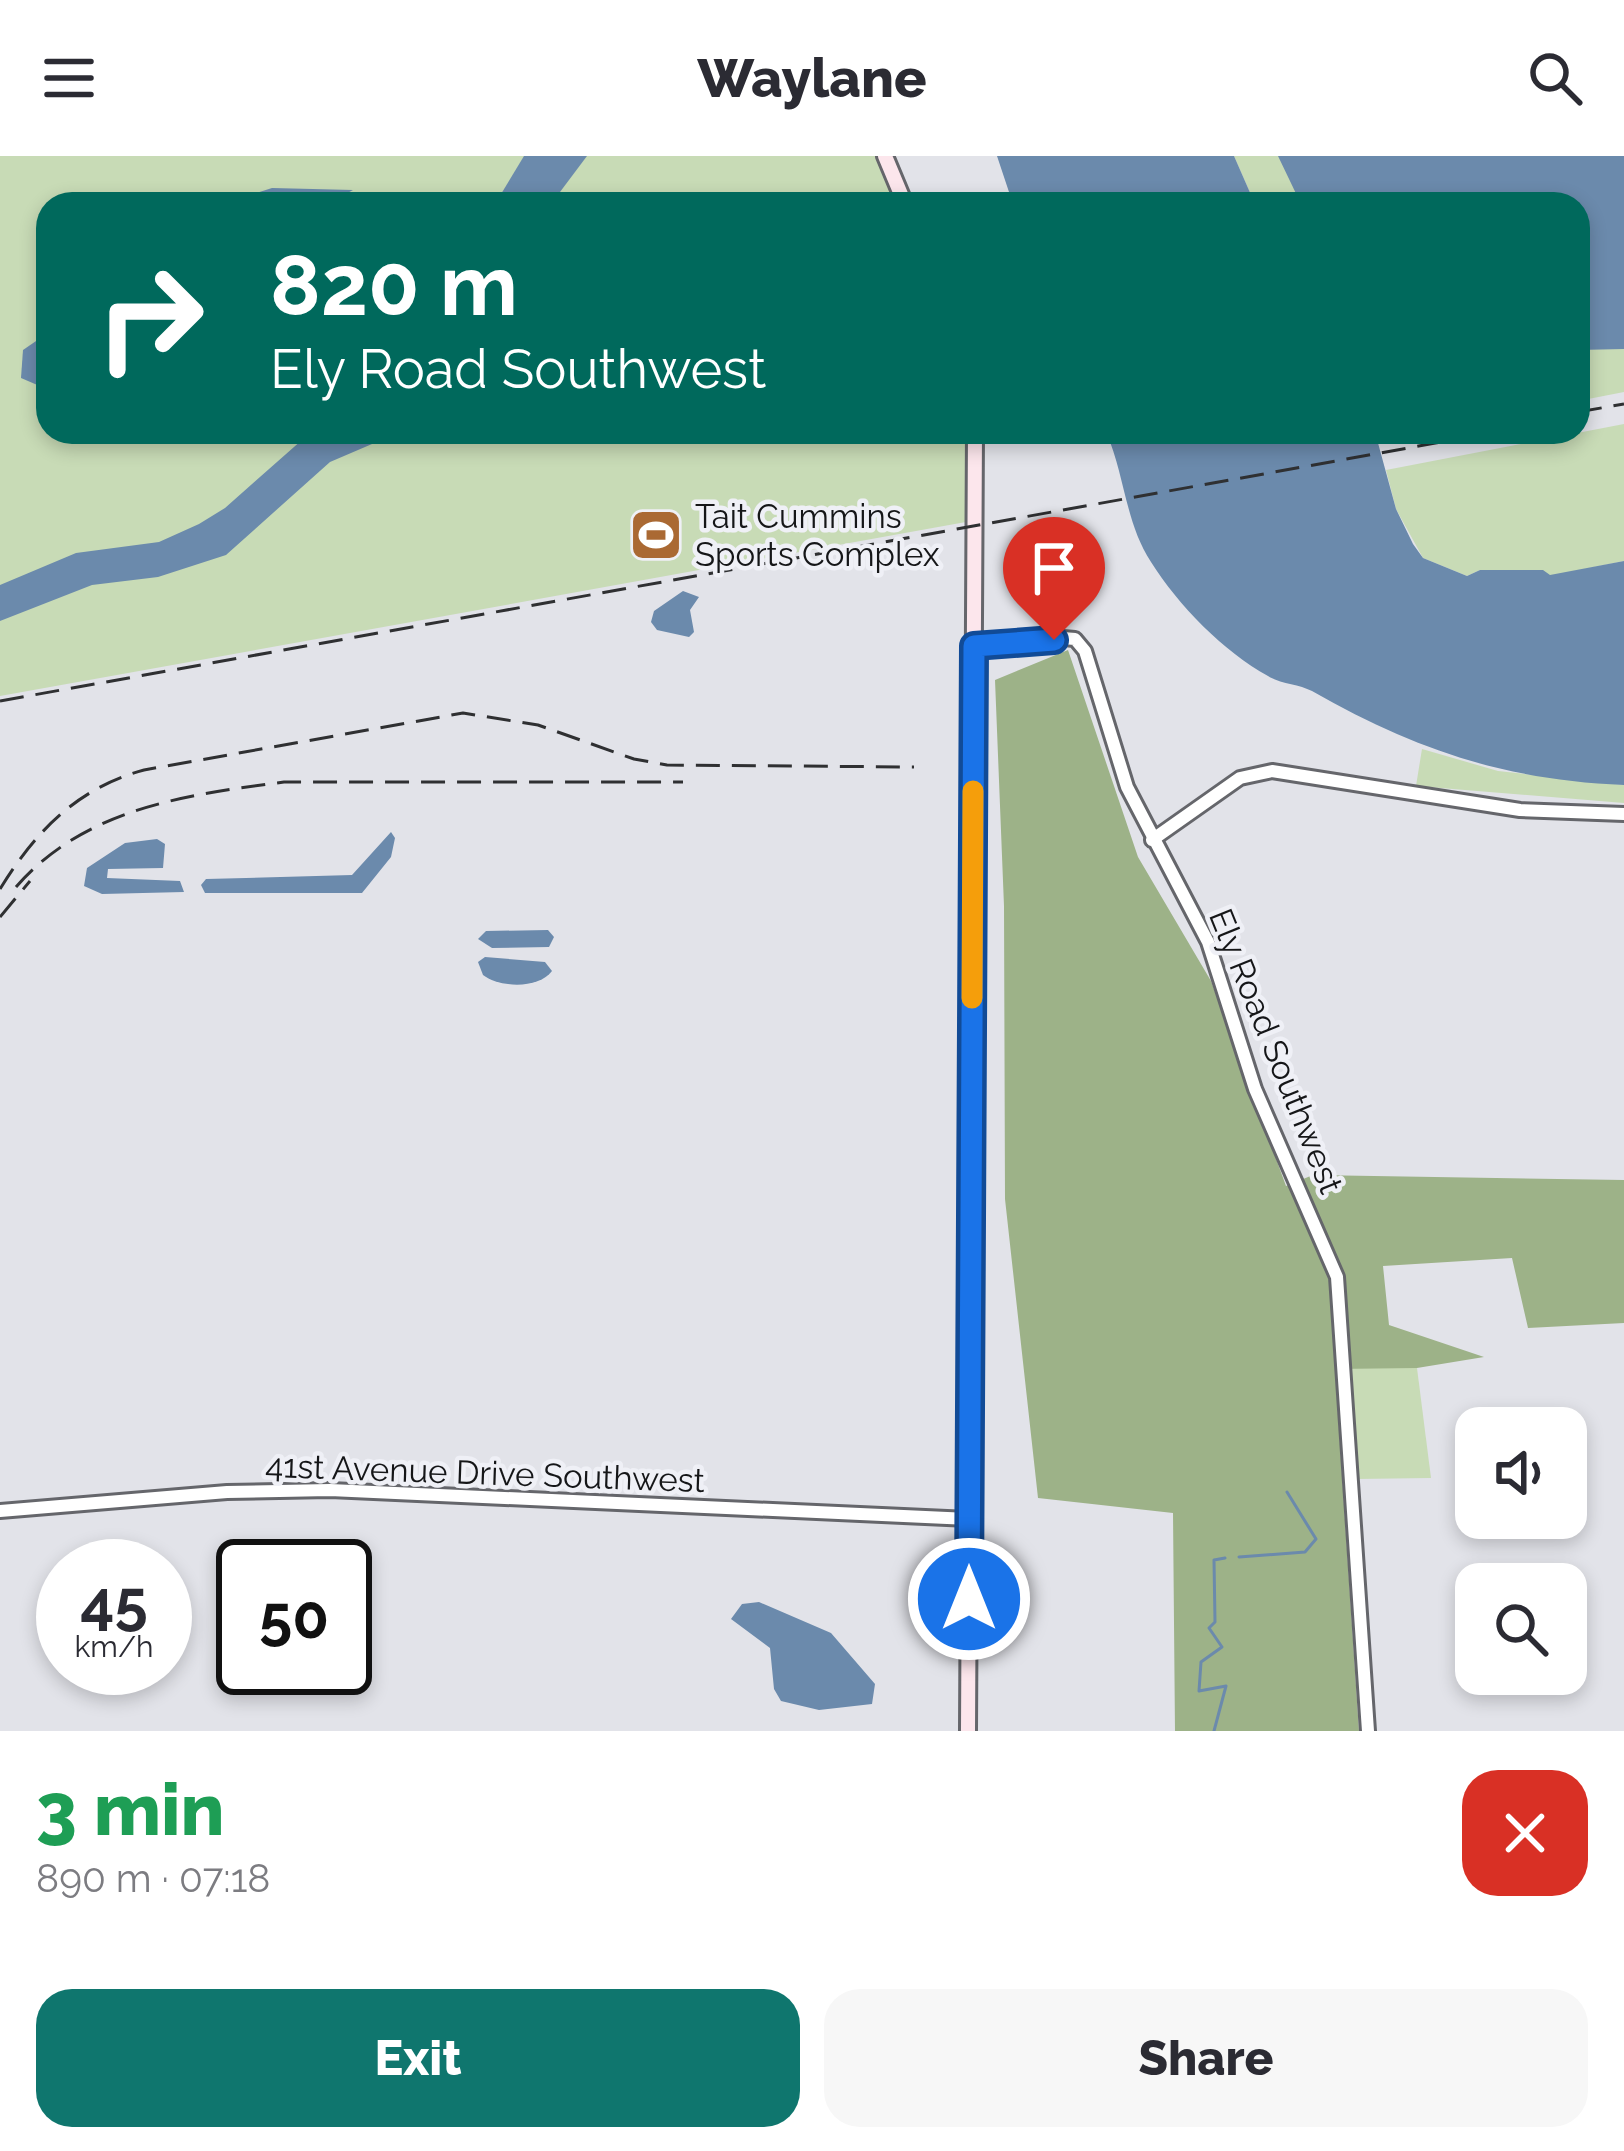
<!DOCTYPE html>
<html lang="en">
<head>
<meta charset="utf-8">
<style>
	:root { --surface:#fff; --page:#f7f7f7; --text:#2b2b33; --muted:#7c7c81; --accent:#0f766e }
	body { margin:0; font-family:Raleway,sans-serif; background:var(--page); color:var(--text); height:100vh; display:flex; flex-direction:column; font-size:45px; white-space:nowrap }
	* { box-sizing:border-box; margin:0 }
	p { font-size:39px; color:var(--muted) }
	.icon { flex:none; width:66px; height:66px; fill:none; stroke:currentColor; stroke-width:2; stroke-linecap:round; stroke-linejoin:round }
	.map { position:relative; height:1575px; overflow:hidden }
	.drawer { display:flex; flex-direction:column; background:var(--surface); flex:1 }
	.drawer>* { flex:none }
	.top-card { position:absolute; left:36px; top:36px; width:1554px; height:252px; border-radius:36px; box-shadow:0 6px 18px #0003; background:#00695c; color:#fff; overflow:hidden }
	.controls { position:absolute; left:1455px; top:1251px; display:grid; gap:24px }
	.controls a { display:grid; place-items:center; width:132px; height:132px; border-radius:24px; background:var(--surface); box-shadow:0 6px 18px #0003; font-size:60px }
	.speed { position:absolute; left:36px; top:1383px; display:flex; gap:24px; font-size:60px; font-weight:700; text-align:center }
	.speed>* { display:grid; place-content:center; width:156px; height:156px; border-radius:50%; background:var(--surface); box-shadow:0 6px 18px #0003; line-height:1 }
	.speed small { font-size:30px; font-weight:400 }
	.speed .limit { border:6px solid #111; border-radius:18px; background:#fff; color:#111 }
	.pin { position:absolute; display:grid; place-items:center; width:102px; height:102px; color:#fff; margin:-123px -51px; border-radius:50% 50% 50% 0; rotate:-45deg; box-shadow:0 0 12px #0007 }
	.pin .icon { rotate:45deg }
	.me { position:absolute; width:132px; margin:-66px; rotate:0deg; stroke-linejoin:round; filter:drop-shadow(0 0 9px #0008) }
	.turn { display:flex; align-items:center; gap:42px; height:252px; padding:0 36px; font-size:54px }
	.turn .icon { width:156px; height:156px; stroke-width:2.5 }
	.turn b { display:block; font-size:84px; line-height:102px }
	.round { display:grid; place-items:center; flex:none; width:126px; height:126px; border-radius:36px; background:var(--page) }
	.head { display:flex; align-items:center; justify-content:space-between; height:204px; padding:0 36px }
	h1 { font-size:72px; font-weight:800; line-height:90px; color:#1e9e55 }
	.primary-button { display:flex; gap:24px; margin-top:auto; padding:24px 36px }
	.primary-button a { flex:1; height:138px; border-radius:36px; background:var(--accent); color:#fff; font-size:48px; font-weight:800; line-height:138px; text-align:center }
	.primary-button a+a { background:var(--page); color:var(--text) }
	header { display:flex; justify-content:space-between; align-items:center; height:156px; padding:0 36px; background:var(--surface); font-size:54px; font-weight:800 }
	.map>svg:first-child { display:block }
</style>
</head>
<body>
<header><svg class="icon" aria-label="menu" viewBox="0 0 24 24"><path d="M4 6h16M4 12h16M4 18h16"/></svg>Waylane<svg class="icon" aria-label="search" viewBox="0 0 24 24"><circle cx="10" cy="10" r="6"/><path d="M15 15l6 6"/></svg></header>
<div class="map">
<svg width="1624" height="1575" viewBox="0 0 1624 1575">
	<rect width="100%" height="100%" fill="#e2e3e9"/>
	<g fill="#c8dbb6">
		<polygon points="0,0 885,0 905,48 48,48 48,276 975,276 977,364 0,540"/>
		<polygon points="1234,0 1624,0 1624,236 1578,245 1578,48 1255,48"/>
		<polygon points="1624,268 1624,405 1550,420 1480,414 1467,420 1423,402 1396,353 1386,314"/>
		<polygon points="1422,593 1498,615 1624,629 1624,647 1416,630"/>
		<polygon points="1351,1211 1417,1212 1431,1322 1357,1323"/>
	</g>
	<polygon fill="#9db288" points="1068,494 1138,701 1211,825 1286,1030 1313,1019 1624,1024 1624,1167 1528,1172 1512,1102 1383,1110 1389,1169 1484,1201 1417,1212 1335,1213 1359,1575 1175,1575 1173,1357 1038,1342 1005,1043 1004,750 995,524"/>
	<g fill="#6b8aac">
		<polygon points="524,0 587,0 551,48 495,48"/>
		<polygon points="997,0 1234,0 1255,48 1013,48"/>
		<polygon points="1278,0 1624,0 1624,193 1578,194 1578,48 1301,48"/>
		<polygon points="272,32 353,34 327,48 239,48 240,42"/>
		<polygon points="39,183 48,184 48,226 42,231 21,222 23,194"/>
		<polygon points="311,276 400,276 330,306 226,399 158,421 92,429 0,465 0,429 76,397 159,386 199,368 225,352"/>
		<path d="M1106,276H1375L1396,353L1413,388L1423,402L1467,420L1480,414H1543L1550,419L1624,405V629C1503,624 1414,593 1312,535C1299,528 1281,528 1268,520C1224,496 1178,449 1151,406C1125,366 1125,319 1106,276Z"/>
		<polygon points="683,435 699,441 690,454 694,476 689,481 657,474 651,466 654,455"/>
		<polygon points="391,676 395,682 391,701 362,737 205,737 201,729 206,723 352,719"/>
		<polygon points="157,683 165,688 163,712 108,713 107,722 180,725 184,736 102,738 84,730 87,712 125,687"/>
		<polygon points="548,774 554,781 549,791 492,792 478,783 486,775"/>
		<path d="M485,801L545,806L552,815C539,833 500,832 483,819L478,806Z"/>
		<polygon points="759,1446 831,1477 875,1528 872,1548 819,1554 781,1545 774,1533 770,1492 731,1463 742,1448"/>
	</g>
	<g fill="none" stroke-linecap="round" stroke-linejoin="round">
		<g stroke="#6b8aac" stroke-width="3">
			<polyline points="1239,1401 1305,1396 1316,1383 1287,1336"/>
			<polyline points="1214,1575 1226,1530 1199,1535 1201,1506 1222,1491 1209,1472 1215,1466 1214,1404 1225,1402"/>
		</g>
		<g stroke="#65666b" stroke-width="18">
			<g id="tertiary">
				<polyline points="1063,482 1075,483 1085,495 1127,631 1208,786 1255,933 1337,1121 1368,1575"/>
				<polyline points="973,490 1054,484"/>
				<polyline points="1152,684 1240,622 1272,615 1520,654 1624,658"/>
				<polyline points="0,1355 227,1336 330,1334 969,1363"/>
			</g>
		</g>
		<g stroke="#65666b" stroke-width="20">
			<g id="secondary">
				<polyline points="885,0 905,48"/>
				<polyline points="968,1575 975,276"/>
			</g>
		</g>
		<use href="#tertiary" stroke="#fff" stroke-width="12"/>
		<use href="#secondary" stroke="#fce6ec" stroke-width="14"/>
		<g stroke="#2f3032" stroke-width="3" stroke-dasharray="24 12" stroke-linecap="butt">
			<polyline points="1578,256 1624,248"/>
			<polyline points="0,545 1497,276"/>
			<path d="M16,731C85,652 185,639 284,626H683"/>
			<path d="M0,733C35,676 77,632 144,614L463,557L538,569L634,603L667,609L914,611"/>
			<polyline points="0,761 30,725"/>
		</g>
	</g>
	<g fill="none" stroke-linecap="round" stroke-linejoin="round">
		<g stroke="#114b97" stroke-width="30">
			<polyline id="route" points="969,1443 974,490 1054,484"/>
		</g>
		<use href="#route" stroke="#1a73e8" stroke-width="21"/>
		<polyline stroke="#f59e0b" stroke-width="21" points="972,842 973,635"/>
	</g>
	<defs>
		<g id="stadium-square" transform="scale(2.7)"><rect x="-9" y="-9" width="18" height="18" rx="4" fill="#aa6933" stroke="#eff0f6"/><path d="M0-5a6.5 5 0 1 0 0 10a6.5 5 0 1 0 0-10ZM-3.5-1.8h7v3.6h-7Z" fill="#fff"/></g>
	</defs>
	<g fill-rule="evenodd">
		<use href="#stadium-square" x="656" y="379"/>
	</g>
	<g text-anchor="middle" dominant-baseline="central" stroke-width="9" stroke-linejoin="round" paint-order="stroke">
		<g font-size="33" fill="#151618" stroke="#eff0f6" text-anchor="start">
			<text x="695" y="360">Tait Cummins<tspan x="695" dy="38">Sports Complex</tspan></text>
		</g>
		<g font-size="33" fill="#151618" stroke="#eff0f6">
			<text transform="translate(1276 895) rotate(68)">Ely Road Southwest</text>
			<text transform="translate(485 1317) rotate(2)">41st Avenue Drive Southwest</text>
		</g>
	</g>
</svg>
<div class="controls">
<a><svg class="icon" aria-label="sound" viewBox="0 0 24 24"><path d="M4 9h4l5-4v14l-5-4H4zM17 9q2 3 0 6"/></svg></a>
<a><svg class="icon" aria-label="search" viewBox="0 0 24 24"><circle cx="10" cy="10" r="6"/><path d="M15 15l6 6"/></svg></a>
</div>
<div class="speed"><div>45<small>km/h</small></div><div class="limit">50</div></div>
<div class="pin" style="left:1054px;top:484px;background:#d93025"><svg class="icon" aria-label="arrive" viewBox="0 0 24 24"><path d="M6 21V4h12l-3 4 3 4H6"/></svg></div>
<svg class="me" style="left:969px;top:1443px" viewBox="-20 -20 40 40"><circle r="17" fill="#1a73e8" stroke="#fff" stroke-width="3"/><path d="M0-11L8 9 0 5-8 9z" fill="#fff"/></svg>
<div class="top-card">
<div class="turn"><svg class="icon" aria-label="right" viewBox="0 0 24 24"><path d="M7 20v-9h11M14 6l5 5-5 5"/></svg><div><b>820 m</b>Ely Road Southwest</div></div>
</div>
</div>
<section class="drawer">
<div class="head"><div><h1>3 min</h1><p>890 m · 07:18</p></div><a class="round" style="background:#d93025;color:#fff"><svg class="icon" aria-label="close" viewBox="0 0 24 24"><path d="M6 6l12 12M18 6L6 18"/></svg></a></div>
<div class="primary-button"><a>Exit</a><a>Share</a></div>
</section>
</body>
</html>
